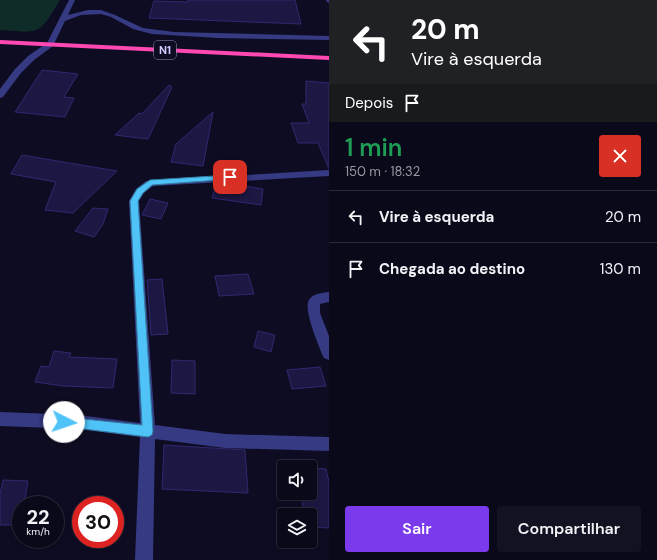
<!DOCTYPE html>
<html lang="pt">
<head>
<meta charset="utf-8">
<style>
	:root { --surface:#0a091a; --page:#131223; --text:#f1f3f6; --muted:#999aa2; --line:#2a2a39; --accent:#7c3aed }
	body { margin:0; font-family:"DM Sans",sans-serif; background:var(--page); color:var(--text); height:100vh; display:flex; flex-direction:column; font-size:15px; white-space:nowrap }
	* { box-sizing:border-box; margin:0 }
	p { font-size:13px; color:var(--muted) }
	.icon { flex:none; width:22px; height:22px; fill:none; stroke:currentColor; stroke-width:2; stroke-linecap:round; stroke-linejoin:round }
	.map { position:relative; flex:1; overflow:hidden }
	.side { display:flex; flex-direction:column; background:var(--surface); width:328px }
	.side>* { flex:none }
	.guide { background:#202124; color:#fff; overflow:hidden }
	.buttons { position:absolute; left:277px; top:460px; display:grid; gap:8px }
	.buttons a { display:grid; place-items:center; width:40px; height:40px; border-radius:4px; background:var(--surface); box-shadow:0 2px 6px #0003,0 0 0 1px var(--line); font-size:20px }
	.speed { position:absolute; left:12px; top:496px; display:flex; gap:8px; font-size:20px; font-weight:700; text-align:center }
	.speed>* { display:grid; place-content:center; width:52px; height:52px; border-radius:50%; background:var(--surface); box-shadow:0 2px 6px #0003,0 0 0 1px var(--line); line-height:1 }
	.speed small { font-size:10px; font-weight:400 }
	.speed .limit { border:6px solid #d22; background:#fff; color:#111 }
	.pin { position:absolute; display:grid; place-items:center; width:34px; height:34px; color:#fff; margin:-17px; border-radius:8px; box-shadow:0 2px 6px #0006 }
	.me { position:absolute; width:44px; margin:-22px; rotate:94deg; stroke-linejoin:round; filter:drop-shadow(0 0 3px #0008) }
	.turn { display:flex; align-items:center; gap:14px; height:84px; padding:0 16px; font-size:18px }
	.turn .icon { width:52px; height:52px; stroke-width:2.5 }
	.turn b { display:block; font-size:28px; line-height:34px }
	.then { display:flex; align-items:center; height:38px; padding:0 16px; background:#0003; gap:8px; font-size:15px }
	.round { display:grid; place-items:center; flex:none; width:42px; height:42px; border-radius:4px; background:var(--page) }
	.headline { display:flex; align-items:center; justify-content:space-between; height:68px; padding:0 16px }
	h1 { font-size:24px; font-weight:600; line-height:30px; color:#1e9e55 }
	.action { display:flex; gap:8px; margin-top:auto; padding:8px 16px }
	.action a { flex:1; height:46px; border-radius:4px; background:var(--accent); color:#fff; font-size:16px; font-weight:600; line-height:46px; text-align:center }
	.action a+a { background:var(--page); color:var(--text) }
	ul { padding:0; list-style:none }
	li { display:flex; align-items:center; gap:12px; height:52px; padding:0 16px; border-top:1px solid var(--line) }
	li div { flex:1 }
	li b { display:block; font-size:15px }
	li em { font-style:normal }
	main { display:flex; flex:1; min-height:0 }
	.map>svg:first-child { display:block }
</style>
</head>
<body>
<main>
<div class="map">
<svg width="329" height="560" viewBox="0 0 329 560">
	<rect width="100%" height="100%" fill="#0e0c22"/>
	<path fill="#0f2c28" d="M0,0H60C38,36 41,33 0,30Z"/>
	<g fill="#1c1843" stroke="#302870">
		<polygon points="188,0 295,0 301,24 149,18 154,1 188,2"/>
		<polygon points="42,70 78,74 64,97 74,98 65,117 15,112"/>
		<polygon points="306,81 329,83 329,169 318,143 298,143 291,123 309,123 302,104 306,104"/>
		<polygon points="169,85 172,87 148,139 115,135 139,113 142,114"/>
		<polygon points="213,112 203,166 171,162 176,144"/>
		<polygon points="22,155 117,171 73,213 45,210 56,182 11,174"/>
		<polygon points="226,183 263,189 261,205 212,198 216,184"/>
		<polygon points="150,199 168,203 161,219 142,215"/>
		<polygon points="93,208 108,209 103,224 94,237 75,231"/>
		<polygon points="248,274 254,294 219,296 215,276"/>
		<polygon points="162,279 168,334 151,335 147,280"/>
		<polygon points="258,331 275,335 271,352 254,347"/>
		<polygon points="54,351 71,353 69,357 117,359 113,388 63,386 35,382 41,366 49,367"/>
		<polygon points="172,360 195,361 195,394 171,393"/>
		<polygon points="320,367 326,386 292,389 287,370"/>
		<polygon points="164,445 245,450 248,493 162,489"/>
		<polygon points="310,468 326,469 329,482 329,528 310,527 310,515 304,515 301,493 310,493"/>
		<polygon points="3,480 28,481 24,505 21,505 20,525 0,525 0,494"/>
	</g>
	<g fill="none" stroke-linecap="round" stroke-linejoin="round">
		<g fill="#353a83" fill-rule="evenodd">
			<polygon points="69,0 75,0 68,15 88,10 101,10 115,15 143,28 174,32 329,36 329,40 218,38 152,34 133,29 111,17 101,14 81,15 65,21 53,46 34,60 21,73 3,97 0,98 0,89 15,69 28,56 47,43"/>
			<polygon points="326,0 329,0 329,3 327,2"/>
			<polygon points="329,170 329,176 153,186 144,193 139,201 155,425 225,434 329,437 329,451 225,448 155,439 153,560 135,560 140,437 78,429 0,426 0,412 78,415 140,423 129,201 136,189 146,181"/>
			<path d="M329,292V302L320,304V313L329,336V360L324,358L322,354C318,343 303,309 309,300C313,293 322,293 329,292Z"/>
		</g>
		<polygon fill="#ff48b2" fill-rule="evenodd" points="0,40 329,56 329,60 0,44"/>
	</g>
	<polygon fill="#4fc3f7" stroke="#337fa1" points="230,175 233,176 233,179 152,185 143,193 138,201 153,431 152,435 148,437 60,426 58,422 60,418 64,417 142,425 130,201 137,189 150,180"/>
	<g text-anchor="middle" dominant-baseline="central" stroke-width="4" stroke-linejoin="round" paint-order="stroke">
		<rect fill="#0e0c22" stroke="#9493bd" stroke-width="1" x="154" y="41" width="22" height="18" rx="3"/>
		<g font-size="11" font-weight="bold" fill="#cecdff">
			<text x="165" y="50">N1</text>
		</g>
	</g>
</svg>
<div class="buttons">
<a><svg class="icon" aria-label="sound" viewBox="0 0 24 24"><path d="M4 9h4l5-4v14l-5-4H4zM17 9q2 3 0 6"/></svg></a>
<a><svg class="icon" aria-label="layers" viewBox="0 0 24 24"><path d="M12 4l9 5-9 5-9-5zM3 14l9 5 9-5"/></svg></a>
</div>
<div class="speed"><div>22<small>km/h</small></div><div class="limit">30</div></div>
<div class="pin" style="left:230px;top:177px;background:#d93025"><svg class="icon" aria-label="arrive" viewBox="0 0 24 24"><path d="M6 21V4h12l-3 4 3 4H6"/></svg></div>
<svg class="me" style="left:64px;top:422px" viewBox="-20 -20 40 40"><circle r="19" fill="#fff"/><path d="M0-13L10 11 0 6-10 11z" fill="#4fc3f7"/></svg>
</div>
<section class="side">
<div class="guide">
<div class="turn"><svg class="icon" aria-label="left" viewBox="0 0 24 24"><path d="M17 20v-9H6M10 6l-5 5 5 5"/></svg><div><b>20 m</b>Vire à esquerda</div></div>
<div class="then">Depois<svg class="icon" aria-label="arrive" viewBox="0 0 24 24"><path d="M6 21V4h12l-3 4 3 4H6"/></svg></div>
</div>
<div class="headline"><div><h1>1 min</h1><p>150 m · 18:32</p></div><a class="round" style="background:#d93025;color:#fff"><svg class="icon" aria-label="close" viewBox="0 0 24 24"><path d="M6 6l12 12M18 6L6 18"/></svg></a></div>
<ul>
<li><svg class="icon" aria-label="left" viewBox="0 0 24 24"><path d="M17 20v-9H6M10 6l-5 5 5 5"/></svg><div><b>Vire à esquerda</b></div><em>20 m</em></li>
<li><svg class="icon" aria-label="arrive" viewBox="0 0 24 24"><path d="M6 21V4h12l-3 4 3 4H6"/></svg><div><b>Chegada ao destino</b></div><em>130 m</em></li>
</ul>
<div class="action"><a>Sair</a><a>Compartilhar</a></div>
</section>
</main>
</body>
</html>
